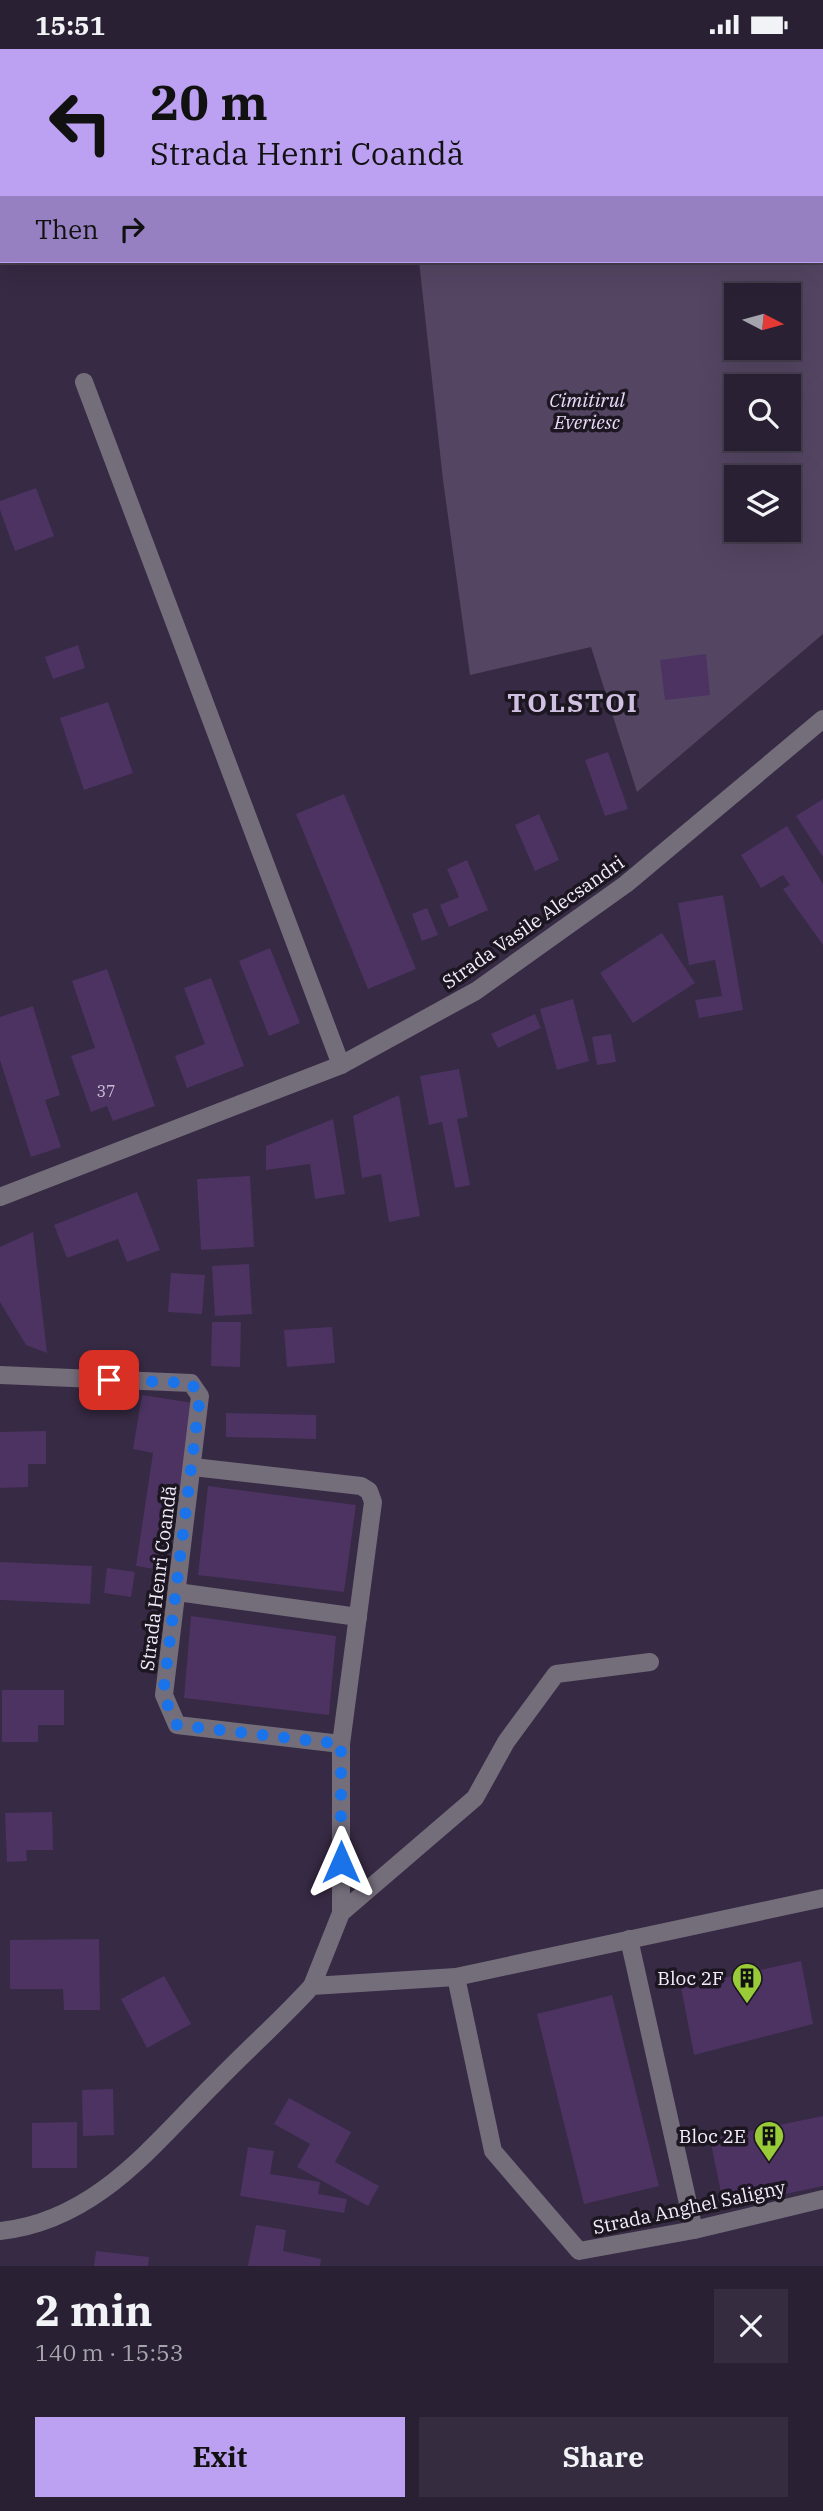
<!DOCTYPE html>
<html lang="en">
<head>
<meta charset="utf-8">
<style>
	:root { --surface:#292033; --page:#352d3f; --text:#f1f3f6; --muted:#a5a3ac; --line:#453e4e; --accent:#bca0f2 }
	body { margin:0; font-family:"IBM Plex Serif",serif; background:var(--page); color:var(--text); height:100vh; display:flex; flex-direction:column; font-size:26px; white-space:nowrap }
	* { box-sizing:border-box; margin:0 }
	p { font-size:23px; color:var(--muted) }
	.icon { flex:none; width:38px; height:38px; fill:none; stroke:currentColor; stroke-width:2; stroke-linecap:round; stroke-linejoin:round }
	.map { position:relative; height:2217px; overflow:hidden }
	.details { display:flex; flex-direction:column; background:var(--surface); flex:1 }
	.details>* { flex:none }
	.hud { position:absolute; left:0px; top:0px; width:824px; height:214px; box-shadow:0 7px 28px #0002,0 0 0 2px var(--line); background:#bca0f2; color:#111; overflow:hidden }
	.needle { width:46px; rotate:96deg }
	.tools { position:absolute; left:724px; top:234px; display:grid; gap:14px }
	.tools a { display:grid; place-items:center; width:77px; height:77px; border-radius:0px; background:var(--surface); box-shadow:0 7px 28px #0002,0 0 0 2px var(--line); font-size:35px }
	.pin { position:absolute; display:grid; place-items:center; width:60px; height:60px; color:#fff; margin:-30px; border-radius:14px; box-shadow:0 4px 10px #0006 }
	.me { position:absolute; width:77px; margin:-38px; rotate:0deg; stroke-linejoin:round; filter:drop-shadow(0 0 5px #0008) }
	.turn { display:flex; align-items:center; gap:24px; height:147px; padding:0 35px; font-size:32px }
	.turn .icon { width:91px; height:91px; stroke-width:2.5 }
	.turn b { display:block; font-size:49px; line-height:60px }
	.then { display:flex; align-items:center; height:66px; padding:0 35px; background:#0003; gap:14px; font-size:26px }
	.round { display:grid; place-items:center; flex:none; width:74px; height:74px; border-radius:0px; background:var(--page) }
	.summary { display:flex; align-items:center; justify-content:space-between; height:119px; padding:0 35px }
	h1 { font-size:42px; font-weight:800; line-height:52px }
	.cta { display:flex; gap:14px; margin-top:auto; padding:14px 35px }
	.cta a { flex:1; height:80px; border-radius:0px; background:var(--accent); color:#111; font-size:28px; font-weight:800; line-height:80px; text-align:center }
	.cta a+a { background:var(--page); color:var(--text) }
	.status { display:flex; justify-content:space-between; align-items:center; height:49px; padding:0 35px; background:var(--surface); direction:ltr }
	.status svg { height:19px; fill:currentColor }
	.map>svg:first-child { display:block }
</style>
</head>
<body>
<div class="status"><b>15:51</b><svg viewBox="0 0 49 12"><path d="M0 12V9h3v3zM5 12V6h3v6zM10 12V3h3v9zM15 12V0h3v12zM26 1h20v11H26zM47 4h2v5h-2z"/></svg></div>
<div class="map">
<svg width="823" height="2217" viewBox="0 0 823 2217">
	<rect width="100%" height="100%" fill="#372a44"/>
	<path fill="#544663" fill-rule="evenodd" d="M823,4V585L637,743L591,598L470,626L443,431L419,212H822ZM737,247H789V299H737ZM737,338H789V390H737ZM737,429H789V481H737Z"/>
	<g fill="#4c3362">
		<polygon points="36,439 54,487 15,502 0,461 0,452"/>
		<polygon points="78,596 85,619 53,630 45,608"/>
		<polygon points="706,605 710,646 665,651 660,611"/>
		<polygon points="108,653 133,724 84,741 60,669"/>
		<polygon points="608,703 628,760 605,767 585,711"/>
		<polygon points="344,745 416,920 368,940 296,765"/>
		<polygon points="823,750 823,808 796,767"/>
		<polygon points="539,765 559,811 535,822 515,776"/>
		<polygon points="787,777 823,835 823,896 783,840 790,836 783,826 761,839 741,806"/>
		<polygon points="467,811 488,861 449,878 440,856 459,848 447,820"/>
		<polygon points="723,846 743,961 699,969 695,951 722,947 715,911 689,916 678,854"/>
		<polygon points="427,859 438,886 422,892 412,865"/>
		<polygon points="662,884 695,934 633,974 600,924"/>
		<polygon points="270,899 300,974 269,987 239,912"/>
		<polygon points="107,920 155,1057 113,1072 107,1057 91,1063 71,1007 95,999 72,932"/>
		<polygon points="211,929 244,1017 187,1039 175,1007 205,995 184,939"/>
		<polygon points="573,950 589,1012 557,1021 540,960"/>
		<polygon points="33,957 60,1046 45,1051 61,1098 31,1108 0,1011 0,968"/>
		<polygon points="535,965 541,979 498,999 491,985"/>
		<polygon points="611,985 616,1013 597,1016 592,988"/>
		<polygon points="459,1020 468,1068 457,1070 470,1136 455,1139 442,1073 429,1076 420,1027"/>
		<polygon points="399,1046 420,1167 389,1173 381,1125 362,1129 353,1067"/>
		<polygon points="333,1070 345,1145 315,1150 310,1115 266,1121 266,1097"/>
		<polygon points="250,1127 254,1198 201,1201 197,1130"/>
		<polygon points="137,1143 160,1201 127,1213 118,1190 67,1209 54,1176"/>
		<polygon points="33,1183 47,1304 26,1296 0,1253 0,1198"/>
		<polygon points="249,1215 252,1265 215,1267 212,1217"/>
		<polygon points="171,1224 205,1226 202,1265 168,1263"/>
		<polygon points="212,1273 241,1273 240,1318 211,1317"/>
		<polygon points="332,1278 335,1314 287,1318 284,1281"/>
		<polygon points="142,1346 193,1354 167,1522 136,1517 153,1404 133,1400"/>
		<polygon points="226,1364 316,1366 316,1390 226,1388"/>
		<polygon points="46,1382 46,1415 28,1415 28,1438 0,1439 0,1383"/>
		<polygon points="208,1437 356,1456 344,1543 198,1526"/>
		<polygon points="0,1513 92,1517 90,1555 0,1551"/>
		<polygon points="107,1519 135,1523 131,1548 104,1544"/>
		<polygon points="191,1567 336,1587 329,1666 184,1649"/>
		<polygon points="2,1641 64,1641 64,1676 38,1676 38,1693 2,1693"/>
		<polygon points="52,1763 53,1801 26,1801 27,1812 7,1813 5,1764"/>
		<polygon points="99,1890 100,1961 64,1961 63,1940 10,1940 10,1891"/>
		<polygon points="801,1912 813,1975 694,2006 681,1938"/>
		<polygon points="164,1927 191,1975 147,1999 121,1950"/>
		<polygon points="612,1946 659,2137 584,2155 537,1965"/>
		<polygon points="113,2040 114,2086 83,2087 82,2041"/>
		<polygon points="289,2049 351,2083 335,2113 379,2137 368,2157 297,2118 310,2095 274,2075"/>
		<polygon points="823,2067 823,2137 724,2158 710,2090"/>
		<polygon points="77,2073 77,2119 32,2119 32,2074"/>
		<polygon points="248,2098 274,2102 270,2125 320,2133 318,2145 347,2150 344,2164 240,2147"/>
		<polygon points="256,2176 286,2181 283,2202 321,2210 320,2217 248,2217"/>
		<polygon points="96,2202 149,2208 148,2217 94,2217"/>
	</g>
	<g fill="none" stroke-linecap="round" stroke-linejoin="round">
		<polyline stroke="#746e7b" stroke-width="18" points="341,1864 475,1749 506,1693 556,1625 650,1613"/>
		<g stroke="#746e7b" stroke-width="18">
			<polyline points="84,333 341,1016"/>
			<polyline points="0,1148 341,1016 476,942 626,835 823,670"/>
			<polyline points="0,1326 191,1334 200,1347 164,1646 177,1676 341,1695"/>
			<polyline points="193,1418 361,1437 369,1442 373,1453 341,1695 341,1864 312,1937"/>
			<polyline points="177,1543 358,1568"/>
			<polyline points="629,1890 694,2181"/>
			<polyline points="456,1928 493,2102 579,2202 694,2181 823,2150"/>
			<path d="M0,2182C97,2172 154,2094 218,2031C249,1999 282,1970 312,1937L456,1928L823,1849"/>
		</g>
	</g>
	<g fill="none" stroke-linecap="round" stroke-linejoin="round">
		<polyline stroke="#1a73e8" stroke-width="12" stroke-dasharray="0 21.6" points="109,1331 191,1334 200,1347 163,1646 177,1676 341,1695 341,1813"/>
	</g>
	<defs>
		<g id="building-pin" transform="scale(1.575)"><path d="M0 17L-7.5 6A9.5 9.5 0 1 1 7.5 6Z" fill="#98cb37" stroke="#1c1621"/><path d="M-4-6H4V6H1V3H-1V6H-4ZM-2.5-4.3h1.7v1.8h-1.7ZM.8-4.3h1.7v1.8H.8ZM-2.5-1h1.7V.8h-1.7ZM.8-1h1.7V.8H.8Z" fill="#111"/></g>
	</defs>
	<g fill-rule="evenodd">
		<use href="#building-pin" x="747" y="1929"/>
		<use href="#building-pin" x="769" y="2087"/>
	</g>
	<g text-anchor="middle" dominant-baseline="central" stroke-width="7" stroke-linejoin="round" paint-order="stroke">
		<g font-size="16" fill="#cabed6">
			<text x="106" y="1042">37</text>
		</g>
		<g font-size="19" font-style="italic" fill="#eadbfa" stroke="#1c1621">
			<text x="587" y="351">Cimitirul<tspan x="587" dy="22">Everiesc</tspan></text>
		</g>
		<g font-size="19" fill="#f4ecfd" stroke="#1c1621">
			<text transform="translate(533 873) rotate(-35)">Strada Vasile Alecsandri</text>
			<text transform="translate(158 1529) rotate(-83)">Strada Henri Coandă</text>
			<text transform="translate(689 2158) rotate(-12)">Strada Anghel Saligny</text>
		</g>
		<g font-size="19" fill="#f4ecfd" stroke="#1c1621" text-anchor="end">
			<text x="724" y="1929">Bloc 2F</text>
			<text x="746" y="2087">Bloc 2E</text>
		</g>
		<g font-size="26" font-weight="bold" letter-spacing="2" fill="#d0c0e1" stroke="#1c1621">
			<text x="573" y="653">TOLSTOI</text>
		</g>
	</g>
</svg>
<div class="tools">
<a><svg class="needle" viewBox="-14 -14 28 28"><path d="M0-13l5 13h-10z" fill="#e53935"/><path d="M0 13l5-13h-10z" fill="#a5a3ac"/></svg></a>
<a><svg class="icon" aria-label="search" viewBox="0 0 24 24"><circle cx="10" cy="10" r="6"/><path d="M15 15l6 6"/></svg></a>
<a><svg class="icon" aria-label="layers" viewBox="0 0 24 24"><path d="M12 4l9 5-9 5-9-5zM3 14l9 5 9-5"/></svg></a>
</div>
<div class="pin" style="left:109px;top:1331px;background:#d93025"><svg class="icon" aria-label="arrive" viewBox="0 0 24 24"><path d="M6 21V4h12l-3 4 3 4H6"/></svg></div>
<svg class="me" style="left:341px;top:1813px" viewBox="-20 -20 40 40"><path d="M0-17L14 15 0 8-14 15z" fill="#1a73e8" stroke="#fff" stroke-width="4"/></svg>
<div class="hud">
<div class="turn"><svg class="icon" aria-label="left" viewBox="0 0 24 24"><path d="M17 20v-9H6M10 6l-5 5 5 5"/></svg><div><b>20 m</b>Strada Henri Coandă</div></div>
<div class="then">Then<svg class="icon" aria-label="right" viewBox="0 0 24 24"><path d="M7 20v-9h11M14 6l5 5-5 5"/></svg></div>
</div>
</div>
<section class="details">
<div class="summary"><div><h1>2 min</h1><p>140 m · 15:53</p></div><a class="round"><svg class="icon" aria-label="close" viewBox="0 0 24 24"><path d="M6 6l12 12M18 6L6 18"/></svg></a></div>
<div class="cta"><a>Exit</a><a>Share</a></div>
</section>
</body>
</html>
